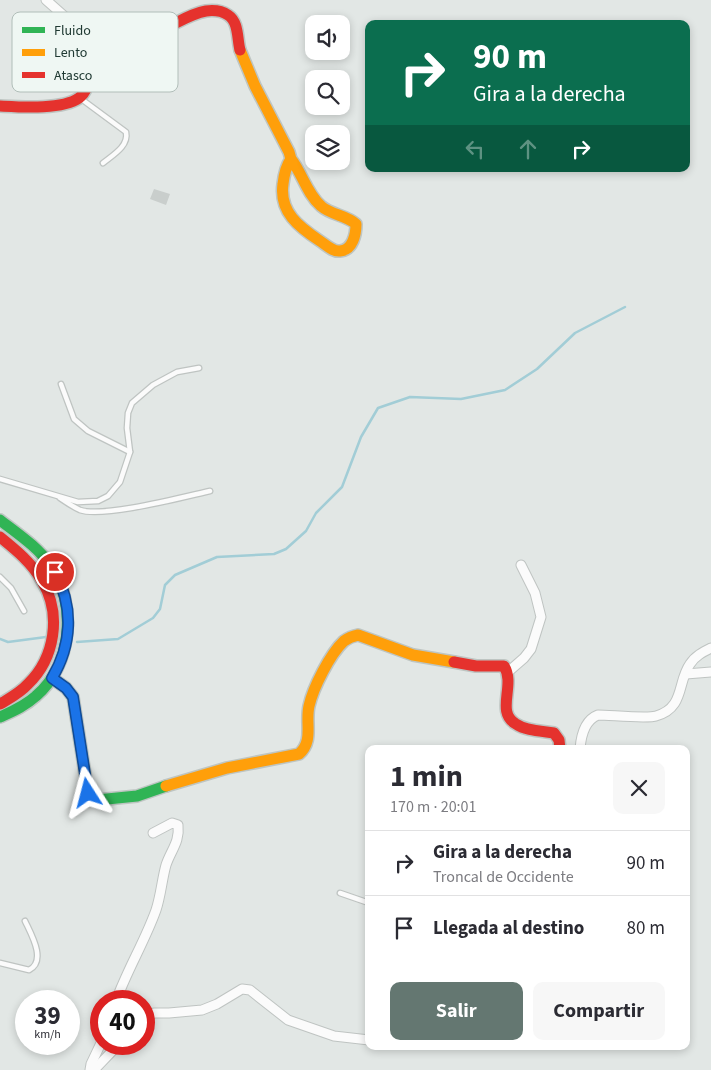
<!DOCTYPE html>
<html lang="es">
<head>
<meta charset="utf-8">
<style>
	:root { --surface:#fff; --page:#f7f7f7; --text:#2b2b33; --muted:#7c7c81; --line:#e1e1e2; --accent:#647771 }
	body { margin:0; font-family:"Source Sans 3",sans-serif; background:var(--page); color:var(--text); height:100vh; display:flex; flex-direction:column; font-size:19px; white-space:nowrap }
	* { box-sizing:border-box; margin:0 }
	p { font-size:16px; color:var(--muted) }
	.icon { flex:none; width:28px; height:28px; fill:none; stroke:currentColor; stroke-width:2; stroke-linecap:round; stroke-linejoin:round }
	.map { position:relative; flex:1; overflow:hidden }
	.sheet { position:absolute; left:365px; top:745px; width:325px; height:305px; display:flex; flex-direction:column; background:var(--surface); border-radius:10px; box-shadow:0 2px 8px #0003 }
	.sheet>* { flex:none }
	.top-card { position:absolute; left:365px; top:20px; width:325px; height:152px; border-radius:10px; box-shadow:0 2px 8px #0003; background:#0b6e4f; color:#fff; overflow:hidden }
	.controls { position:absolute; left:305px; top:15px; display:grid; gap:10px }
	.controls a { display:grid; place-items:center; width:45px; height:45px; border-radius:10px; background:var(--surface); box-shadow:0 2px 8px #0003; font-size:25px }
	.speed { position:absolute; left:15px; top:990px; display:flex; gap:10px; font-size:25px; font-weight:700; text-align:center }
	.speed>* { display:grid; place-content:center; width:65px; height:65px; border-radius:50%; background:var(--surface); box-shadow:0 2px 8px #0003; line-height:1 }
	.speed small { font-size:12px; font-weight:400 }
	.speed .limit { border:8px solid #d22; background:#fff; color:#111 }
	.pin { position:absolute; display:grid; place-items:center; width:42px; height:42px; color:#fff; margin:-21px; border:2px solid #fff; border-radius:50%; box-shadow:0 1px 5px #0007 }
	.me { position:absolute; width:55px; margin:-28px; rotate:351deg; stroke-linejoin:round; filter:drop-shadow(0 0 4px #0008) }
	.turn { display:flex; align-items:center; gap:18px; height:105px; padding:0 25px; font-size:22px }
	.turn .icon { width:65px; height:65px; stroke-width:2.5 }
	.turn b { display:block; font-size:35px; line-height:42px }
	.lanes { display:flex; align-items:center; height:48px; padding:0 25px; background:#0003; justify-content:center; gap:25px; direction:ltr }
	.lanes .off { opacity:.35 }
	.round { display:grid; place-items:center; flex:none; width:52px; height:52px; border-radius:10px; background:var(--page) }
	.summary { display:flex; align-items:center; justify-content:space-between; height:85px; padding:0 25px }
	h1 { font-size:30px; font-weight:700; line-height:38px }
	.button { display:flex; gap:10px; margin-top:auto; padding:10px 25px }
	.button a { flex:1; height:58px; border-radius:10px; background:var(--accent); color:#fff; font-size:20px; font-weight:700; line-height:58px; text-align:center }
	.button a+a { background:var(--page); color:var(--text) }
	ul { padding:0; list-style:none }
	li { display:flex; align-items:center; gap:15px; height:65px; padding:0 25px; border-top:1px solid var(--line) }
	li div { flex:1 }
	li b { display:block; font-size:19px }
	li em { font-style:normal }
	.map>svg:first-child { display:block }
</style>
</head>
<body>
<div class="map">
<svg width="711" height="1070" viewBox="0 0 711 1070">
	<rect width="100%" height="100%" fill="#e2e7e5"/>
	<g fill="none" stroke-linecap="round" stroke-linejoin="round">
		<g stroke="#a2cdd6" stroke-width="2.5">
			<polyline points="0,639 8,642 46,637"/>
			<polyline points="77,642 118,639 153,618 160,609 165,585 175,575 217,557 274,554 286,549 306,531 316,513 342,487 361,437 378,408 410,397 461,399 505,390 537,369 575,333 625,307"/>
		</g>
	</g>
	<polygon fill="#c9cecc" points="154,189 170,194 166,205 150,199"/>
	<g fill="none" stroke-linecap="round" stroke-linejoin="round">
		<g stroke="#bfc4c2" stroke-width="7">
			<g id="lane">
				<path d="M80,98L126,132C129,146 113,155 103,163"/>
				<polyline points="61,384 74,419 88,431 130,452"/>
				<polyline points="0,479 78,502 98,501 108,496 120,482 130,452 127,428 128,413 132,403 153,385 177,372 199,368"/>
				<path d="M60,498C66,502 73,507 80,510C103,518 183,497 210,491"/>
				<polyline points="0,577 11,588 24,611"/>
				<polyline points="340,893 369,903"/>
				<path d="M0,963L29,970C47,961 31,934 25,921"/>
			</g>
		</g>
		<g stroke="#bfc4c2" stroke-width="11">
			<g id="street">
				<polyline points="46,0 89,38 100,50"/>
				<polyline points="509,671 524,658 531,649 541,617 535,593 521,565"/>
				<polyline points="686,674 711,672"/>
				<path d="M580,749C581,736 585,720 598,715C610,715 647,719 656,716C685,708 677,682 690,664C695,656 703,652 711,648"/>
				<path d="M116,1001C127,970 145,941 156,910C161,895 162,879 166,865C171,850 180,842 178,825L172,823L153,833"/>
				<polyline points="144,1019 154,1013 169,1013 202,1010 217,1004 242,989 250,990 288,1020 334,1036 369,1040"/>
				<polyline points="90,1070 91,1064 101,1043"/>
				<polyline points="94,1070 119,1044"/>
			</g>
		</g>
		<g stroke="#bec5c2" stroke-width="14">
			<g id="fast">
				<path d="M0,520C18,534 38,547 51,566C77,605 72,665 36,696C25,706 13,711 0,717"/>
				<polyline points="52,678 66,688 73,697 88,793 97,800 137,796 166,786"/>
			</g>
		</g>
		<g stroke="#bec5c2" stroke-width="14">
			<g id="slow">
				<path d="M240,50L255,86L289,152L291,159C286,166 284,175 283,184C279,212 299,227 320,241C326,245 333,252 340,251C353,250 356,234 356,224C346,215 331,215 321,206C307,194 302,173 291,159"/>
				<path d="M166,786L227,768L299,754C314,741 305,723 309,706C313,688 330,654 344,641C348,638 353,636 358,635L413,655L454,662"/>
			</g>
		</g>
		<g stroke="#bec5c2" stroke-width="14">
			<g id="jam">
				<path d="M0,106C20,107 62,110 79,98C94,87 86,63 100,50C115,35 141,37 161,30C176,24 189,14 206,11C214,10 222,11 228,15C239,22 237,39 240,50"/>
				<path d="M0,537C16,550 32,563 42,581C62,614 55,658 28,684C20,693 10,698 0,704"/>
				<path d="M454,662L476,666H504C516,685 495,712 516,724C526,731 542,731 554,733L559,740L560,749"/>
			</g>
		</g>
		<use href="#lane" stroke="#fbfbfb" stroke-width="4.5"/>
		<use href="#street" stroke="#fbfbfb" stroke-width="9"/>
		<use href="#fast" stroke="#30b455" stroke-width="11"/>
		<use href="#slow" stroke="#ff9f0a" stroke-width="11"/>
		<use href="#jam" stroke="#e5322d" stroke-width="11"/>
	</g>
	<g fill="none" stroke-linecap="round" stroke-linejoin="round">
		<g stroke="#114b97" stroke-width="12">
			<path id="route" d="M55,572C74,607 72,645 52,678L66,688L73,697L88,793"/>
		</g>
		<use href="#route" stroke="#1a73e8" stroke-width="9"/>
	</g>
	<rect x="12" y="12" width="166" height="80" rx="8" fill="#eff7f3" stroke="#b1beb9" stroke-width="1"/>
	<rect x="22" y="27" width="23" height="6" fill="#30b455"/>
	<rect x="22" y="49" width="23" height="7" fill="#ff9f0a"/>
	<rect x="22" y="72" width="23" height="6" fill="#e5322d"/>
	<g font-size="14" fill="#203a33">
		<text x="54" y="35">Fluido</text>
		<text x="54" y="57">Lento</text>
		<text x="54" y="80">Atasco</text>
	</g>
</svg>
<div class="controls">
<a><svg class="icon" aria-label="sound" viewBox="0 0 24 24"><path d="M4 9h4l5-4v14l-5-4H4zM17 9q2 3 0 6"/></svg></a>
<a><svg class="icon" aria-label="search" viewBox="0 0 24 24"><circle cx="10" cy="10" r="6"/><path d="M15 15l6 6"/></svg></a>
<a><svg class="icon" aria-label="layers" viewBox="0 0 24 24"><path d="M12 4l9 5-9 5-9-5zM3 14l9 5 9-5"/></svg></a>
</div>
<div class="speed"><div>39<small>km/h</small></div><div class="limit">40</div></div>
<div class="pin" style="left:55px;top:572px;background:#d93025"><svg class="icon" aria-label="arrive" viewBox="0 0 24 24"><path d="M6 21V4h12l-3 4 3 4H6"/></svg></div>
<svg class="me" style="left:88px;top:793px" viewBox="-20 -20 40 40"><path d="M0-17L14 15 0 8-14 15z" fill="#1a73e8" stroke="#fff" stroke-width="4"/></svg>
<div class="top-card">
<div class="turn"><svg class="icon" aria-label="right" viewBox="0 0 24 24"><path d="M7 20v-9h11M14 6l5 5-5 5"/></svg><div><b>90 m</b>Gira a la derecha</div></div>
<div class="lanes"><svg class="icon off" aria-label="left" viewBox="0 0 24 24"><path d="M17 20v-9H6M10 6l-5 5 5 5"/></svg><svg class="icon off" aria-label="ahead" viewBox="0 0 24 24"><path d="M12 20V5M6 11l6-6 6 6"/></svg><svg class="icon" aria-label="right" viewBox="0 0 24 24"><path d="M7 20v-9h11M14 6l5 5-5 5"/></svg></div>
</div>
<section class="sheet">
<div class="summary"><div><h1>1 min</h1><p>170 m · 20:01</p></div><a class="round"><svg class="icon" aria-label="close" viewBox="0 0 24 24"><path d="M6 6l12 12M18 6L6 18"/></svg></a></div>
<ul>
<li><svg class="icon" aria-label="right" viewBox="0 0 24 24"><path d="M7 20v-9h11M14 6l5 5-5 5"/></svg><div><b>Gira a la derecha</b><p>Troncal de Occidente</p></div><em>90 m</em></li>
<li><svg class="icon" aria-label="arrive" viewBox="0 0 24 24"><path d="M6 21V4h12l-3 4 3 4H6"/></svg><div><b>Llegada al destino</b></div><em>80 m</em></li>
</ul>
<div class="button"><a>Salir</a><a>Compartir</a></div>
</section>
</div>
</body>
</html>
